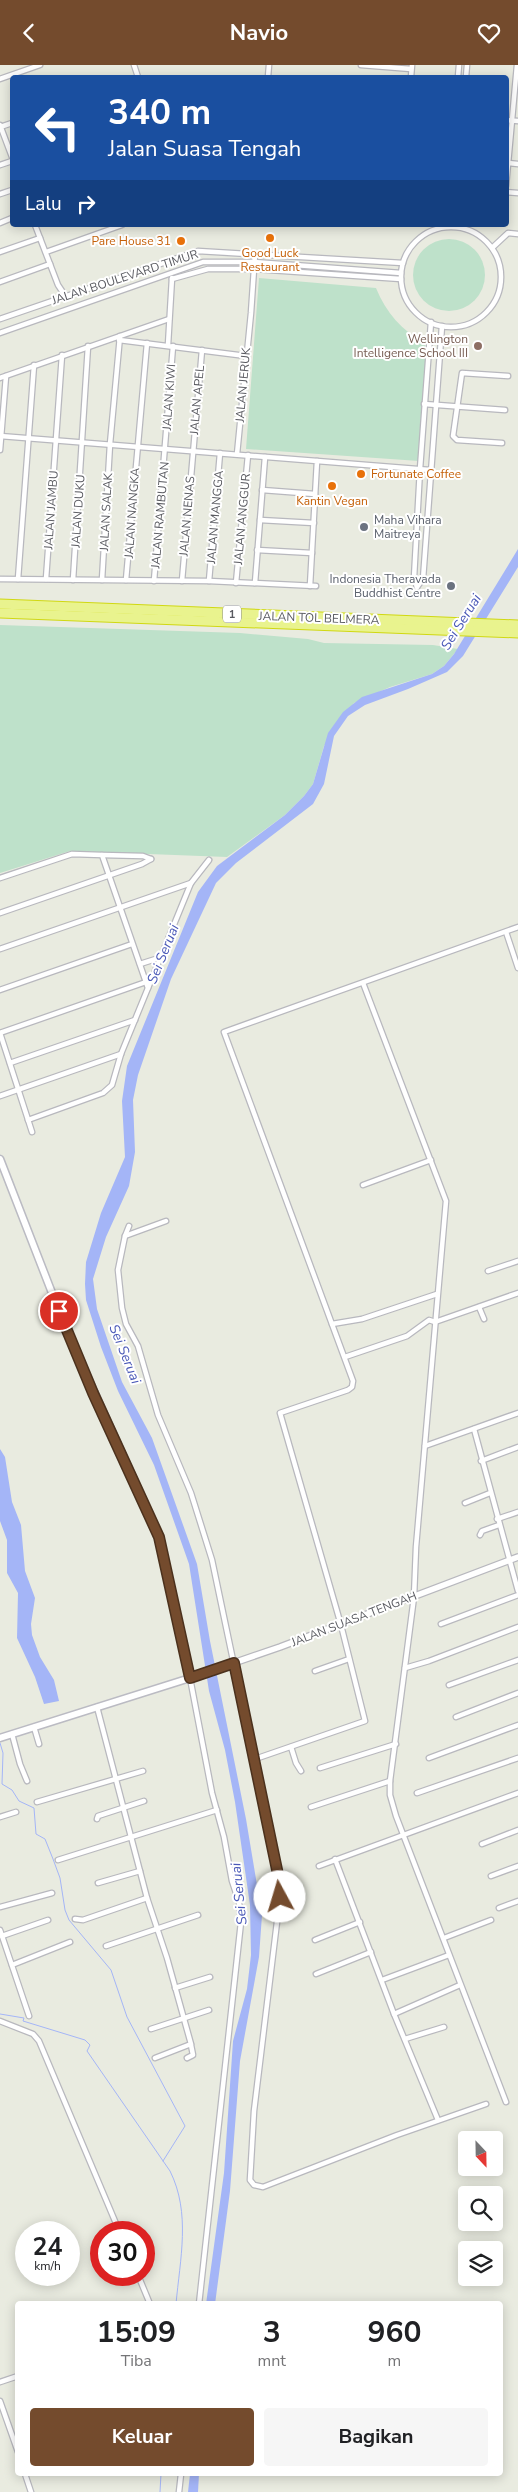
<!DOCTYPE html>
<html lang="id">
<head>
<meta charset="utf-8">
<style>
	:root { --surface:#fff; --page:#f6f6f6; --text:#202124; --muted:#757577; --accent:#744b2d }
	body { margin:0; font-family:"Nunito Sans",sans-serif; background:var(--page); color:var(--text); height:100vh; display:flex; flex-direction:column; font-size:19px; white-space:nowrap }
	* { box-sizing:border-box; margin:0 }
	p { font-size:16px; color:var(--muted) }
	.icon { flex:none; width:28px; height:28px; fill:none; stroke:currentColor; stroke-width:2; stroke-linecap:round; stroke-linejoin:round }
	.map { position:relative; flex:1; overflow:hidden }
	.details { position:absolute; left:15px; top:2236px; width:488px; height:175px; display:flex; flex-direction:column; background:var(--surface); border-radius:5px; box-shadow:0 2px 12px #0003 }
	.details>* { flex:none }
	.top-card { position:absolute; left:10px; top:10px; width:499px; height:152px; border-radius:5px; box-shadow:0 2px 12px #0003; background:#1a4fa0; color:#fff; overflow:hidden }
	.needle { width:32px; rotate:158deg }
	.tools { position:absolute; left:458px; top:2066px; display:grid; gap:10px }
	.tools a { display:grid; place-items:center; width:45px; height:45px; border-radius:5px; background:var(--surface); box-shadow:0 2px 12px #0003; font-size:25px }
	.speed { position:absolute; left:15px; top:2156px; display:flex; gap:10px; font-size:25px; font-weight:700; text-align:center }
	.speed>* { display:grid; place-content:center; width:65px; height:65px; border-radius:50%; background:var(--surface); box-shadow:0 2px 12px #0003; line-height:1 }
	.speed small { font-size:12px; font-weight:400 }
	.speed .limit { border:8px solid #d22; background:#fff; color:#111 }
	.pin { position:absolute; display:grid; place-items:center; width:42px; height:42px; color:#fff; margin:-21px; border:2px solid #fff; border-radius:50%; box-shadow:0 1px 5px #0007 }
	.me { position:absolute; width:55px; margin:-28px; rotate:354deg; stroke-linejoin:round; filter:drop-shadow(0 0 4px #0008) }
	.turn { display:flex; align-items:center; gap:18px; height:105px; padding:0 15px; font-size:22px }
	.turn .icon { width:65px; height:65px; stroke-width:2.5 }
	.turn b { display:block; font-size:35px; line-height:42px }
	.then { display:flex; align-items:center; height:48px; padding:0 15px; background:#0003; gap:10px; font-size:19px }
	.eta { display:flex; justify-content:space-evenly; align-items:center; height:85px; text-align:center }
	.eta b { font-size:30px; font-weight:700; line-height:35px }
	.primary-button { display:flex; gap:10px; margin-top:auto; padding:10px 15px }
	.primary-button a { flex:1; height:58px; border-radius:5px; background:var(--accent); color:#fff; font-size:20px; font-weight:700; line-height:58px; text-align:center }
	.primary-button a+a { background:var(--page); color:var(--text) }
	header { display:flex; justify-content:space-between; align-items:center; height:65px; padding:0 15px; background:var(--accent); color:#fff; font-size:22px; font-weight:700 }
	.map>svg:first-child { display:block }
</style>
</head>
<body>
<header><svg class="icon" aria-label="back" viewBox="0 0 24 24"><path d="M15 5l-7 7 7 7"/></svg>Navio<svg class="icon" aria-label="heart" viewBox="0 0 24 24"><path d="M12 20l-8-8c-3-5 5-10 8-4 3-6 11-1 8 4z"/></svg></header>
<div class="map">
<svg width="518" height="2427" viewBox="0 0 518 2427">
	<rect width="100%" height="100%" fill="#e9ebe0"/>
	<g fill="#bee1ca">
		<circle cx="449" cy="210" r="36"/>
		<path d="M259,213L376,223C386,248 402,265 425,279L426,295L419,396L246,384Z"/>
		<polygon points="0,560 240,568 308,574 324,578 433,580 458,584 444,601 432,609 390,622 354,638 324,681 313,719 304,731 285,750 227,792 70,786 0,808"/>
	</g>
	<g fill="#a4b5f7">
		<polygon points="518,484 518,502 463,591 447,607 408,624 365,640 348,651 334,671 324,719 313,739 236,798 216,818 171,914 138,1010 133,1035 135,1087 129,1121 106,1172 93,1214 97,1244 122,1317 152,1373 197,1499 210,1576 246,1754 262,1850 259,1892 240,1996 230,2126 215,2239 206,2239 224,2108 233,1976 247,1924 251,1890 250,1840 235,1737 225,1685 209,1626 189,1499 154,1400 118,1326 101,1282 86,1235 85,1219 86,1197 101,1148 125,1092 122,1036 127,1001 198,827 217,801 285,750 304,731 313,719 328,668 343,647 362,632 432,609 444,601 454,589"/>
		<polygon points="0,1384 5,1392 12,1437 21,1460 25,1506 35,1533 31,1559 32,1570 40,1592 54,1615 59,1636 44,1639 35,1612 17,1573 18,1528 7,1508 7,1475 0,1456"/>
		<polygon points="190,2409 199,2409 198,2427 188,2427"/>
	</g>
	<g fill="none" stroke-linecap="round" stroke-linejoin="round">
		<g stroke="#a4b5f7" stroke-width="1">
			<polyline points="0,1678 3,1688 2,1719 12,1725 19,1736 34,1743 36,1769 45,1774 53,1794 60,1813 65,1845 69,1855 111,1905 127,1952 185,2061 163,2096"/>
			<path d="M0,1949L24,1953L23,1956L85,1975L90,1980L87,1986L170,2106C191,2148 180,2194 176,2239"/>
			<polyline points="160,2427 161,2409"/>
		</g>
		<g stroke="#b8b8be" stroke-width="7">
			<g id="minor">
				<polyline points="134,0 138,12"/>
				<polyline points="361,0 411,4"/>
				<polyline points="268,12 269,0"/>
				<polyline points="411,12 412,0"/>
				<polyline points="458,12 459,0"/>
				<polyline points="466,12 467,0"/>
				<polyline points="0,14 40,0"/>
				<polyline points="506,55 518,56"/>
				<polyline points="0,60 12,92"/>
				<polyline points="0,62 12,58"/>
				<polyline points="508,98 518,99"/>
				<polyline points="0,100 12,96"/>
				<polyline points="506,121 517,0"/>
				<polyline points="506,127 518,128"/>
				<polyline points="0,129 12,125"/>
				<polyline points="0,158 12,153"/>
				<polyline points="35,160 58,220 66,232"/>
				<circle cx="451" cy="212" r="50"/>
				<polyline points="492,183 508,168 518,169"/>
				<polyline points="0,187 40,173"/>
				<polyline points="46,187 122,160"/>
				<polyline points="172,214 208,204 253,204 401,214"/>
				<polyline points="0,217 50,199"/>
				<polyline points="0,254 198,186 403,198"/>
				<polyline points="0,268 203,197 254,197 401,208"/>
				<polyline points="119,275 246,291"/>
				<polyline points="168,280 172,213"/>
				<polyline points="0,313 169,254"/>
				<polyline points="424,339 505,345"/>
				<polyline points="0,371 317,396 310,521"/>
				<polyline points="502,378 457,375 453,371 462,308 508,311"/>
				<polyline points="0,385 6,311"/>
				<polyline points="237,389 251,248 255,189"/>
				<polyline points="317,396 430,405"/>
				<polyline points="262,425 315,429"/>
				<polyline points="260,455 314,458"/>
				<polyline points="257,485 312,488"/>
				<polyline points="0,514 209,516 316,521"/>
				<polyline points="18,514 34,300"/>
				<polyline points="46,514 62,290"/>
				<polyline points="73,515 88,281"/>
				<polyline points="102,515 110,379 120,271"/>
				<polyline points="126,515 147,278"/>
				<polyline points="154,516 173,281"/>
				<polyline points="182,516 202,285"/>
				<polyline points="209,516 220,388"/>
				<polyline points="236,518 248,390"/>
				<polyline points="255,518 265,392"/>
				<polyline points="417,522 414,513 420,404 431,257"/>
				<polyline points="417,522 423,514 442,261"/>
				<polyline points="102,790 143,791 151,794"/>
				<polyline points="0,813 72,789 102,790 148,923 121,989 112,1020 103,1028 28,1055"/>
				<polyline points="0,848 142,799 151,794"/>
				<polyline points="506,867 518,903"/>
				<polyline points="0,884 191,818"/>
				<polyline points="140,899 162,892"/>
				<polyline points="363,918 446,1136 416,1482 414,1532 390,1716 390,1730 396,1751 506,2037"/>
				<polyline points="148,923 191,818 209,795"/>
				<polyline points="0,925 132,879"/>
				<polyline points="0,968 146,917"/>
				<polyline points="0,968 32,1067"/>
				<polyline points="10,998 135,955"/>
				<polyline points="0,1031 121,989"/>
				<polyline points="363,1120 431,1095"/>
				<polyline points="129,1161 125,1171 118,1205 122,1243 126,1259 138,1281 158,1350 191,1428 212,1495 281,1824 254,2046 250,2115 254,2120 263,2122 397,2070 486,2039"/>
				<polyline points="125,1171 166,1156"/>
				<polyline points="488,1206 518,1196"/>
				<polyline points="479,1242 484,1254"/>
				<polyline points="332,1259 362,1254 437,1229"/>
				<polyline points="345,1292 407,1271 429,1255 435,1257 518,1228"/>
				<polyline points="474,1364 518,1526"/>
				<polyline points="425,1381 518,1348"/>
				<polyline points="481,1396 518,1382"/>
				<polyline points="465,1438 490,1428"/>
				<polyline points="497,1454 518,1447"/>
				<polyline points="480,1470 482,1466 499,1460"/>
				<polyline points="441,1559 518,1530"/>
				<polyline points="405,1603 429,1596 518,1562"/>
				<polyline points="315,1606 349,1594"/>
				<polyline points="190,1613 212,1728 224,1772 232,1816 239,1837 241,1857 199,2239"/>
				<polyline points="449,1620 518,1595"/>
				<polyline points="97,1642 147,1833 167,1893 191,1979 155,1993"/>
				<polyline points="456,1652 518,1628"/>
				<polyline points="34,1662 39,1679"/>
				<polyline points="12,1669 20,1699 27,1716"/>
				<polyline points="291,1682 296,1698 301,1706"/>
				<polyline points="429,1693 518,1660"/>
				<polyline points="255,1694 365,1656 341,1560 280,1348 348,1325 352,1322 353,1316 224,967 518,862"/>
				<polyline points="320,1703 396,1679"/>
				<polyline points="417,1728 518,1693"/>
				<polyline points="37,1737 143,1706"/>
				<polyline points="311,1742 390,1716"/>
				<polyline points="0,1752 16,1747"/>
				<polyline points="97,1754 98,1751 144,1736"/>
				<polyline points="482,1779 518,1765"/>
				<polyline points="335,1794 394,1949 438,2055"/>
				<polyline points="58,1795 217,1745"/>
				<polyline points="319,1801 518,1728"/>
				<polyline points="491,1811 518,1801"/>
				<polyline points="98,1818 140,1806"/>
				<polyline points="0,1842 52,1828"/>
				<polyline points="499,1843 518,1836"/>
				<polyline points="75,1854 83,1855 147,1833"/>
				<polyline points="0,1865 29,1951"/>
				<polyline points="2,1871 48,1855"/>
				<polyline points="444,1873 491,1855"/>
				<polyline points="315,1875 360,1857"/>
				<polyline points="106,1881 198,1850"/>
				<polyline points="12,1900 70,1877"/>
				<polyline points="316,1909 371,1887"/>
				<polyline points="382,1915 449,1890"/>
				<polyline points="175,1923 210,1912"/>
				<polyline points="394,1949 460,1920"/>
				<polyline points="0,1956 33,1969 39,1976 120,2168"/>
				<polyline points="151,1964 209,1945"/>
				<polyline points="405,1974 444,1962"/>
				<polyline points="187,1993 193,1990 191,1980"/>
				<polyline points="138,2210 150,2239"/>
				<polyline points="0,2317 18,2311"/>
				<polyline points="0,2336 18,2387"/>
				<polyline points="25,2409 31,2427"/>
				<polyline points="179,2427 181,2409"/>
			</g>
		</g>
		<g stroke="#b8b8be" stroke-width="8">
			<polyline id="tertiary" points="190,1613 280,1582 518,1492"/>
		</g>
		<g stroke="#bbbbc3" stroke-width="9">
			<polyline id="secondary" points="0,1094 66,1264 159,1471 190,1613 0,1673"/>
		</g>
		<g stroke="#d0d812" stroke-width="11">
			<g id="motorway">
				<polyline points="0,539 518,560"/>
				<polyline points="0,548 518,568"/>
			</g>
		</g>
		<use href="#minor" stroke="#fff" stroke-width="4.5"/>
		<use href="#tertiary" stroke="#fff" stroke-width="5.5"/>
		<use href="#secondary" stroke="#fff" stroke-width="6"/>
		<use href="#motorway" stroke="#e9f38e" stroke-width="9"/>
	</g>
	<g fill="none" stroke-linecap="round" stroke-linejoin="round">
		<g stroke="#4b311d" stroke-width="12">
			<polyline id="route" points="59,1246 93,1328 159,1472 190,1613 234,1598 281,1824 280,1832"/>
		</g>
		<use href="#route" stroke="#744b2d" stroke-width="9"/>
	</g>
	<g fill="#e8710a" stroke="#fff" stroke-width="2">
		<circle cx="270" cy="173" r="5"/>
		<circle cx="181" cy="176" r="5"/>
		<circle cx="361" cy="409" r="5"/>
		<circle cx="332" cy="421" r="5"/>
	</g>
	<circle fill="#8d6e63" stroke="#fff" stroke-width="2" cx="478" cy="281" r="5"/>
	<g fill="#6b7280" stroke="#fff" stroke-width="2">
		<circle cx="364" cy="462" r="5"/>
		<circle cx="451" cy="521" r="5"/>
	</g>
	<g text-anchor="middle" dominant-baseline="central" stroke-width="4" stroke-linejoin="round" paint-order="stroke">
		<rect fill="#fff" stroke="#8b8c90" stroke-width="1" x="223" y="540.5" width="18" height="17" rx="4"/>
		<g font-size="11" font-weight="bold" fill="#595a60">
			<text x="232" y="549">1</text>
		</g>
		<g font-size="12" fill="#c56008" stroke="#fff">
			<text x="171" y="176" text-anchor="end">Pare House 31</text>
			<text x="270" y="188">Good Luck<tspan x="270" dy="14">Restaurant</tspan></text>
			<text x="371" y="409" text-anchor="start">Fortunate Coffee</text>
			<text x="332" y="436">Kantin Vegan</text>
		</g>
		<g font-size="12" fill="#595a60" stroke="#fff">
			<text transform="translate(125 212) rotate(-18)">JALAN BOULEVARD TIMUR</text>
			<text transform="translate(243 320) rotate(-85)">JALAN JERUK</text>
			<text transform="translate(169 332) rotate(-86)">JALAN KIWI</text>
			<text transform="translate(197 335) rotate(-85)">JALAN APEL</text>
			<text transform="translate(51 445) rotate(-86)">JALAN JAMBU</text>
			<text transform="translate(78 446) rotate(-86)">JALAN DUKU</text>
			<text transform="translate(106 447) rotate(-87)">JALAN SALAK</text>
			<text transform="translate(132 448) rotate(-86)">JALAN NANGKA</text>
			<text transform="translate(160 450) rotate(-85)">JALAN RAMBUTAN</text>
			<text transform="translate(187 451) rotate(-85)">JALAN NENAS</text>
			<text transform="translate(215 452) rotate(-85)">JALAN MANGGA</text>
			<text transform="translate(242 454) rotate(-85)">JALAN ANGGUR</text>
			<text transform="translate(319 553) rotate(2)">JALAN TOL BELMERA</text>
			<text transform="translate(354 1554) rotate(-21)">JALAN SUASA TENGAH</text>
		</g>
		<g font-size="12" fill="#785e54" stroke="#fff" text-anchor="end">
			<text x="468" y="274">Wellington<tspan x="468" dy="14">Intelligence School III</tspan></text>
		</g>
		<g font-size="12" fill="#5b616d" stroke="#fff" text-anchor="start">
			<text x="374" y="455">Maha Vihara<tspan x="374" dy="14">Maitreya</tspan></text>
			<text x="441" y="514" text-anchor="end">Indonesia Theravada<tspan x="441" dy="14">Buddhist Centre</tspan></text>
		</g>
		<g font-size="14" font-style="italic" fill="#4958b7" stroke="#fff">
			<text transform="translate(461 557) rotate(-58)">Sei Seruai</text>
			<text transform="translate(163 889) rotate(-68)">Sei Seruai</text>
			<text transform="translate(125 1289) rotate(68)">Sei Seruai</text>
			<text transform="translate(239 1829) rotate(-96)">Sei Seruai</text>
		</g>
	</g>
</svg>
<div class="tools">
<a><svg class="needle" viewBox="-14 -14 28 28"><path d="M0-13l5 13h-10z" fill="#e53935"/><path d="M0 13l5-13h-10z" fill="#757577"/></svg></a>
<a><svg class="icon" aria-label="search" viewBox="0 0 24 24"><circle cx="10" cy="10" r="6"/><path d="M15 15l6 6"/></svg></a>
<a><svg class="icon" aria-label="layers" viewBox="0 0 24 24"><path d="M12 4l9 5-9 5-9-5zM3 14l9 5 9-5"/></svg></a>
</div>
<div class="speed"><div>24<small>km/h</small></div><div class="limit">30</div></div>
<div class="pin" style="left:59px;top:1246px;background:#d93025"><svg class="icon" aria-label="arrive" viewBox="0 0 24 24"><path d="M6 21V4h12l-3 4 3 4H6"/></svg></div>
<svg class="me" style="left:280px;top:1832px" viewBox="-20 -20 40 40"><circle r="19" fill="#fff"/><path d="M0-13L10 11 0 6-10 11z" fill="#744b2d"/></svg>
<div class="top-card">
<div class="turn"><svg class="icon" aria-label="left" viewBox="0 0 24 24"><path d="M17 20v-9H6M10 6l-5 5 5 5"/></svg><div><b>340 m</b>Jalan Suasa Tengah</div></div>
<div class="then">Lalu<svg class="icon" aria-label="right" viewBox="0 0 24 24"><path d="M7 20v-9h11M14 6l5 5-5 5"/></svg></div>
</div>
<section class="details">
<div class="eta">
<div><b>15:09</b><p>Tiba</p></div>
<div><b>3</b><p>mnt</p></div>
<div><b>960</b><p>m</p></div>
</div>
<div class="primary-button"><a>Keluar</a><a>Bagikan</a></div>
</section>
</div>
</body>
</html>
